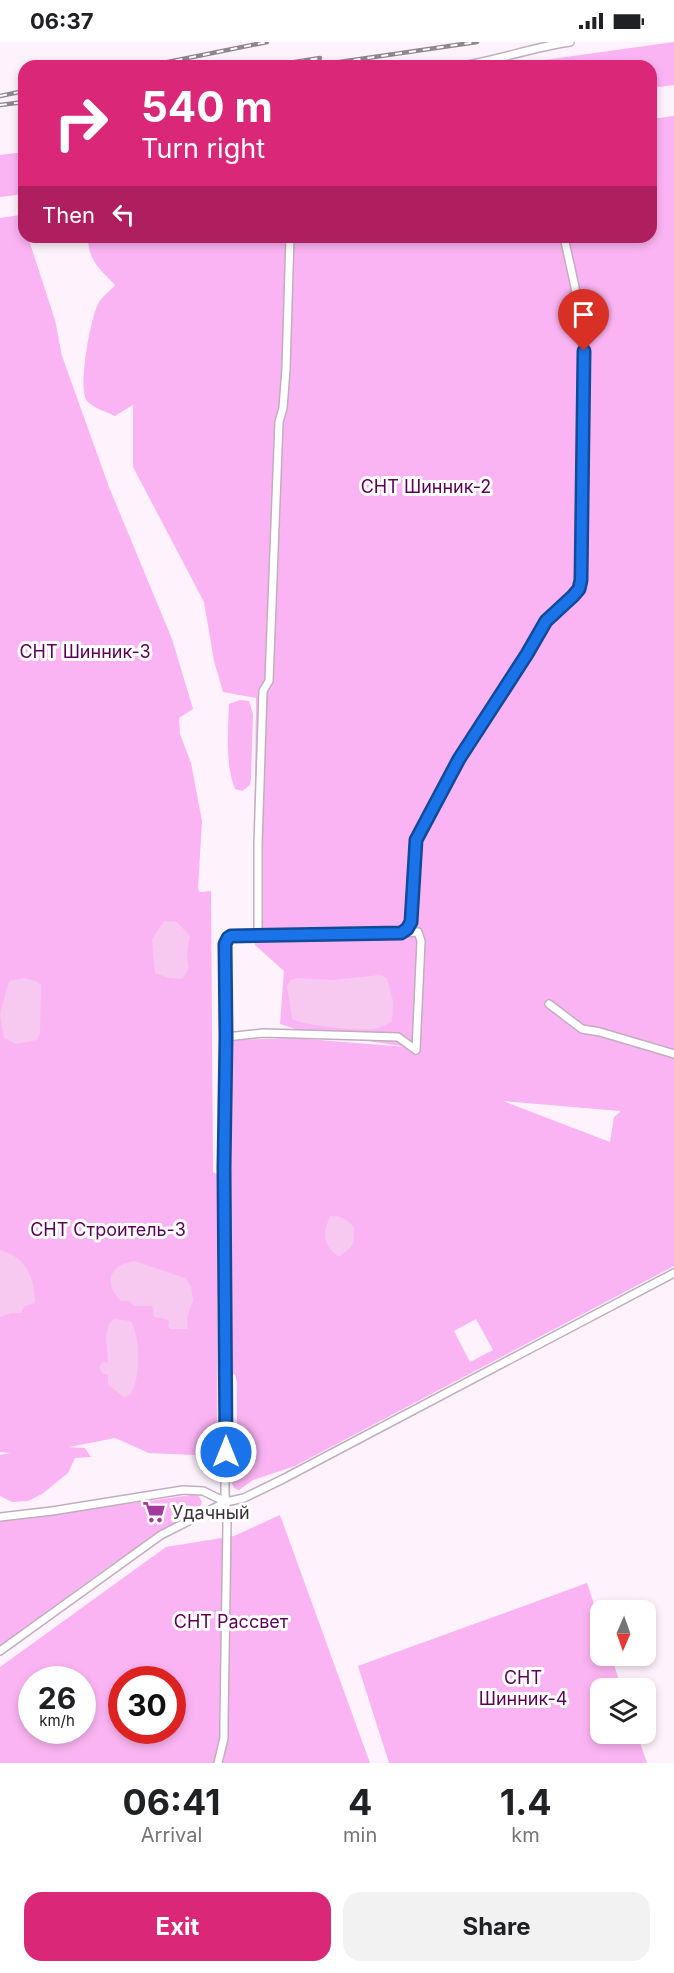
<!DOCTYPE html>
<html lang="en">
<head>
<meta charset="utf-8">
<style>
	:root { --surface:#fff; --page:#f2f2f2; --text:#202124; --muted:#757577; --accent:#db2777 }
	body { margin:0; font-family:Inter,sans-serif; background:var(--page); color:var(--text); height:100vh; display:flex; flex-direction:column; font-size:22px; white-space:nowrap }
	* { box-sizing:border-box; margin:0 }
	p { font-size:20px; color:var(--muted) }
	.icon { flex:none; width:33px; height:33px; fill:none; stroke:currentColor; stroke-width:2; stroke-linecap:round; stroke-linejoin:round }
	.map { position:relative; height:1721px; overflow:hidden }
	.sheet { display:flex; flex-direction:column; background:var(--surface); flex:1 }
	.sheet>* { flex:none }
	.guide { position:absolute; left:18px; top:18px; width:639px; height:183px; border-radius:18px; box-shadow:0 3px 9px #0003; background:#db2777; color:#fff; overflow:hidden }
	.needle { width:39px; rotate:182deg }
	.fabs { position:absolute; left:590px; top:1558px; display:grid; gap:12px }
	.fabs a { display:grid; place-items:center; width:66px; height:66px; border-radius:12px; background:var(--surface); box-shadow:0 3px 9px #0003; font-size:30px }
	.speed { position:absolute; left:18px; top:1624px; display:flex; gap:12px; font-size:30px; font-weight:700; text-align:center }
	.speed>* { display:grid; place-content:center; width:78px; height:78px; border-radius:50%; background:var(--surface); box-shadow:0 3px 9px #0003; line-height:1 }
	.speed small { font-size:15px; font-weight:400 }
	.speed .limit { border:9px solid #d22; background:#fff; color:#111 }
	.pin { position:absolute; display:grid; place-items:center; width:51px; height:51px; color:#fff; margin:-62px -26px; border-radius:50% 50% 50% 0; rotate:-45deg; box-shadow:0 0 6px #0007 }
	.pin .icon { rotate:45deg }
	.me { position:absolute; width:66px; margin:-33px; rotate:0deg; stroke-linejoin:round; filter:drop-shadow(0 0 4px #0008) }
	.turn { display:flex; align-items:center; gap:21px; height:126px; padding:0 24px; font-size:27px }
	.turn .icon { width:78px; height:78px; stroke-width:2.5 }
	.turn b { display:block; font-size:42px; line-height:51px }
	.then { display:flex; align-items:center; height:57px; padding:0 24px; background:#0003; gap:12px; font-size:22px }
	.eta { display:flex; justify-content:space-evenly; align-items:center; height:102px; text-align:center }
	.eta b { font-size:36px; font-weight:700; line-height:42px }
	.primary-button { display:flex; gap:12px; margin-top:auto; padding:12px 24px }
	.primary-button a { flex:1; height:69px; border-radius:18px; background:var(--accent); color:#fff; font-size:24px; font-weight:700; line-height:69px; text-align:center }
	.primary-button a+a { background:var(--page); color:var(--text) }
	.status { display:flex; justify-content:space-between; align-items:center; height:42px; padding:0 30px; background:var(--surface); direction:ltr }
	.status svg { height:16px; fill:currentColor }
	.map>svg:first-child { display:block }
</style>
</head>
<body>
<div class="status"><b>06:37</b><svg viewBox="0 0 49 12"><path d="M0 12V9h3v3zM5 12V6h3v6zM10 12V3h3v9zM15 12V0h3v12zM26 1h20v11H26zM47 4h2v5h-2z"/></svg></div>
<div class="map">
<svg width="674" height="1721" viewBox="0 0 674 1721">
	<rect width="100%" height="100%" fill="#fef2fc"/>
	<g fill="#fbb4f3" fill-rule="evenodd">
		<polygon points="674,0 674,43 651,46 651,24 500,24"/>
		<path d="M674,74V1224L295,1424L253,1438L239,1448L234,1446L231,1439L230,1417L243,1409L237,1391V1340L235,1333L229,1329L230,998L294,996L407,1005L298,988L280,982L284,929L255,903L253,889L256,656L223,650L214,619L204,560L133,425V363L115,374C107,370 93,366 87,359C77,348 91,273 99,260C103,254 110,249 115,243C100,227 88,219 88,195H651V77ZM503,1059L620,1069V1070L614,1075L610,1100ZM476,1277L493,1308L470,1320L454,1289Z"/>
		<polygon points="24,110 24,152 0,155 0,113"/>
		<polygon points="20,173 24,184 24,195 28,195 55,278 62,314 109,445 172,597 193,667 179,676 180,692 191,721 202,779 198,847 200,850 211,849 213,1130 218,1133 217,1414 149,1411 115,1396 69,1405 85,1406 91,1415 75,1416 68,1431 42,1452 28,1459 12,1460 0,1454 0,1413 10,1411 0,1410 0,176"/>
		<path d="M240,658L249,659L253,672L251,735L250,743L242,749L235,747C225,721 228,690 229,662Z"/>
		<path d="M192,1453L199,1454L202,1460L200,1465L195,1469C126,1508 64,1558 0,1603V1479Z"/>
		<path d="M280,1473L370,1721H0V1625L166,1505L234,1494ZM32,1638H82V1689H32ZM122,1638H172V1689H122Z"/>
		<polygon points="587,1541 600,1580 600,1614 611,1614 622,1647 600,1647 600,1692 637,1692 647,1721 389,1721 358,1624"/>
	</g>
	<g fill="#f7c8f0">
		<path d="M164,879L177,880L190,894C189,899 188,904 187,909C186,923 193,924 182,937L169,936L155,931L152,897Z"/>
		<path d="M380,933L387,936L393,959L392,980C387,982 380,986 374,987C357,989 307,984 292,977L287,944L291,938L298,936L332,938Z"/>
		<polygon points="24,936 36,939 41,943 40,991 37,998 16,1002 4,996 0,972 9,939"/>
		<path d="M330,1174C341,1174 347,1177 354,1185C354,1203 354,1204 339,1215C323,1203 322,1193 330,1174Z"/>
		<path d="M0,1208C25,1215 34,1233 35,1258V1261L25,1264L21,1271H12L0,1275Z"/>
		<path d="M134,1219L185,1236L191,1244L193,1258L187,1276L188,1287H170L168,1284L169,1279L165,1277L154,1275L152,1264H134L129,1259H121C103,1241 109,1223 134,1219Z"/>
		<path d="M114,1277L131,1279C141,1299 141,1332 131,1352L124,1355L108,1343V1333L102,1331L99,1325L102,1321L108,1320L106,1294L110,1280Z"/>
	</g>
	<g fill="none" stroke-linecap="round" stroke-linejoin="round">
		<g stroke="#c0aebd" stroke-width="10">
			<g id="minor">
				<path d="M462,24C499,18 533,5 570,0"/>
				<polyline points="258,893 258,802 263,649 269,639 279,380 283,366 286,327 290,195"/>
				<polyline points="549,962 582,987 600,990 674,1012"/>
				<polyline points="226,995 264,991 398,995 416,1008 421,899 418,890 403,891"/>
				<polyline points="0,1475 52,1469 183,1448 203,1449 226,1460"/>
				<polyline points="0,1609 161,1493 226,1460 244,1456 283,1437 674,1231"/>
				<polyline points="218,1721 224,1696 224,1680 227,1482 225,1451 224,1126 226,995 225,902 228,895 231,894 401,891 407,887 411,880 416,798 459,717 527,612 544,581 549,574 573,554 579,547 581,539 585,322 575,245 564,195"/>
			</g>
		</g>
		<use href="#minor" stroke="#fff" stroke-width="7"/>
		<g stroke="#8f858d" stroke-width="4.5">
			<g id="rail">
				<polyline points="148,24 267,0"/>
				<polyline points="269,24 320,16"/>
				<polyline points="312,24 477,0"/>
				<polyline points="0,54 24,49"/>
				<polyline points="0,63 24,60"/>
			</g>
		</g>
		<use href="#rail" stroke="#fff" stroke-width="2" stroke-dasharray="7" stroke-linecap="butt"/>
	</g>
	<g fill="none" stroke-linecap="round" stroke-linejoin="round">
		<g stroke="#114b97" stroke-width="15">
			<polyline id="route" points="226,1410 224,1126 226,995 225,902 228,896 231,894 401,891 407,887 411,880 416,798 459,717 527,612 546,579 573,554 579,547 581,538 584,309"/>
		</g>
		<use href="#route" stroke="#1a73e8" stroke-width="10"/>
	</g>
	<defs>
		<g id="supermarket-bare" transform="scale(1.8)"><path d="M-6-5.5h2.5l.6 2H6L4.5 2H-2.5L-4.4-4H-6ZM-1.5 3.2a1.3 1.3 0 1 0 .1 0ZM3 3.2a1.3 1.3 0 1 0 .1 0Z" fill="#a33a9c" stroke="#fff" stroke-width="2.5" paint-order="stroke"/></g>
	</defs>
	<g fill-rule="evenodd">
		<use href="#supermarket-bare" x="154" y="1470"/>
	</g>
	<g text-anchor="middle" dominant-baseline="central" stroke-width="6" stroke-linejoin="round" paint-order="stroke">
		<g font-size="18" fill="#5d0059" stroke="#fff">
			<text x="426" y="444">СНТ Шинник-2</text>
			<text x="85" y="609">СНТ Шинник-3</text>
			<text x="108" y="1187">СНТ Строитель-3</text>
			<text x="231" y="1579">СНТ Рассвет</text>
			<text x="523" y="1635">СНТ<tspan x="523" dy="21">Шинник-4</tspan></text>
		</g>
		<g font-size="18" fill="#3a3238" stroke="#fff" text-anchor="start">
			<text x="172" y="1470">Удачный</text>
		</g>
	</g>
</svg>
<div class="fabs">
<a><svg class="needle" viewBox="-14 -14 28 28"><path d="M0-13l5 13h-10z" fill="#e53935"/><path d="M0 13l5-13h-10z" fill="#757577"/></svg></a>
<a><svg class="icon" aria-label="layers" viewBox="0 0 24 24"><path d="M12 4l9 5-9 5-9-5zM3 14l9 5 9-5"/></svg></a>
</div>
<div class="speed"><div>26<small>km/h</small></div><div class="limit">30</div></div>
<div class="pin" style="left:584px;top:309px;background:#d93025"><svg class="icon" aria-label="arrive" viewBox="0 0 24 24"><path d="M6 21V4h12l-3 4 3 4H6"/></svg></div>
<svg class="me" style="left:226px;top:1410px" viewBox="-20 -20 40 40"><circle r="17" fill="#1a73e8" stroke="#fff" stroke-width="3"/><path d="M0-11L8 9 0 5-8 9z" fill="#fff"/></svg>
<div class="guide">
<div class="turn"><svg class="icon" aria-label="right" viewBox="0 0 24 24"><path d="M7 20v-9h11M14 6l5 5-5 5"/></svg><div><b>540 m</b>Turn right</div></div>
<div class="then">Then<svg class="icon" aria-label="left" viewBox="0 0 24 24"><path d="M17 20v-9H6M10 6l-5 5 5 5"/></svg></div>
</div>
</div>
<section class="sheet">
<div class="eta">
<div><b>06:41</b><p>Arrival</p></div>
<div><b>4</b><p>min</p></div>
<div><b>1.4</b><p>km</p></div>
</div>
<div class="primary-button"><a>Exit</a><a>Share</a></div>
</section>
</body>
</html>
